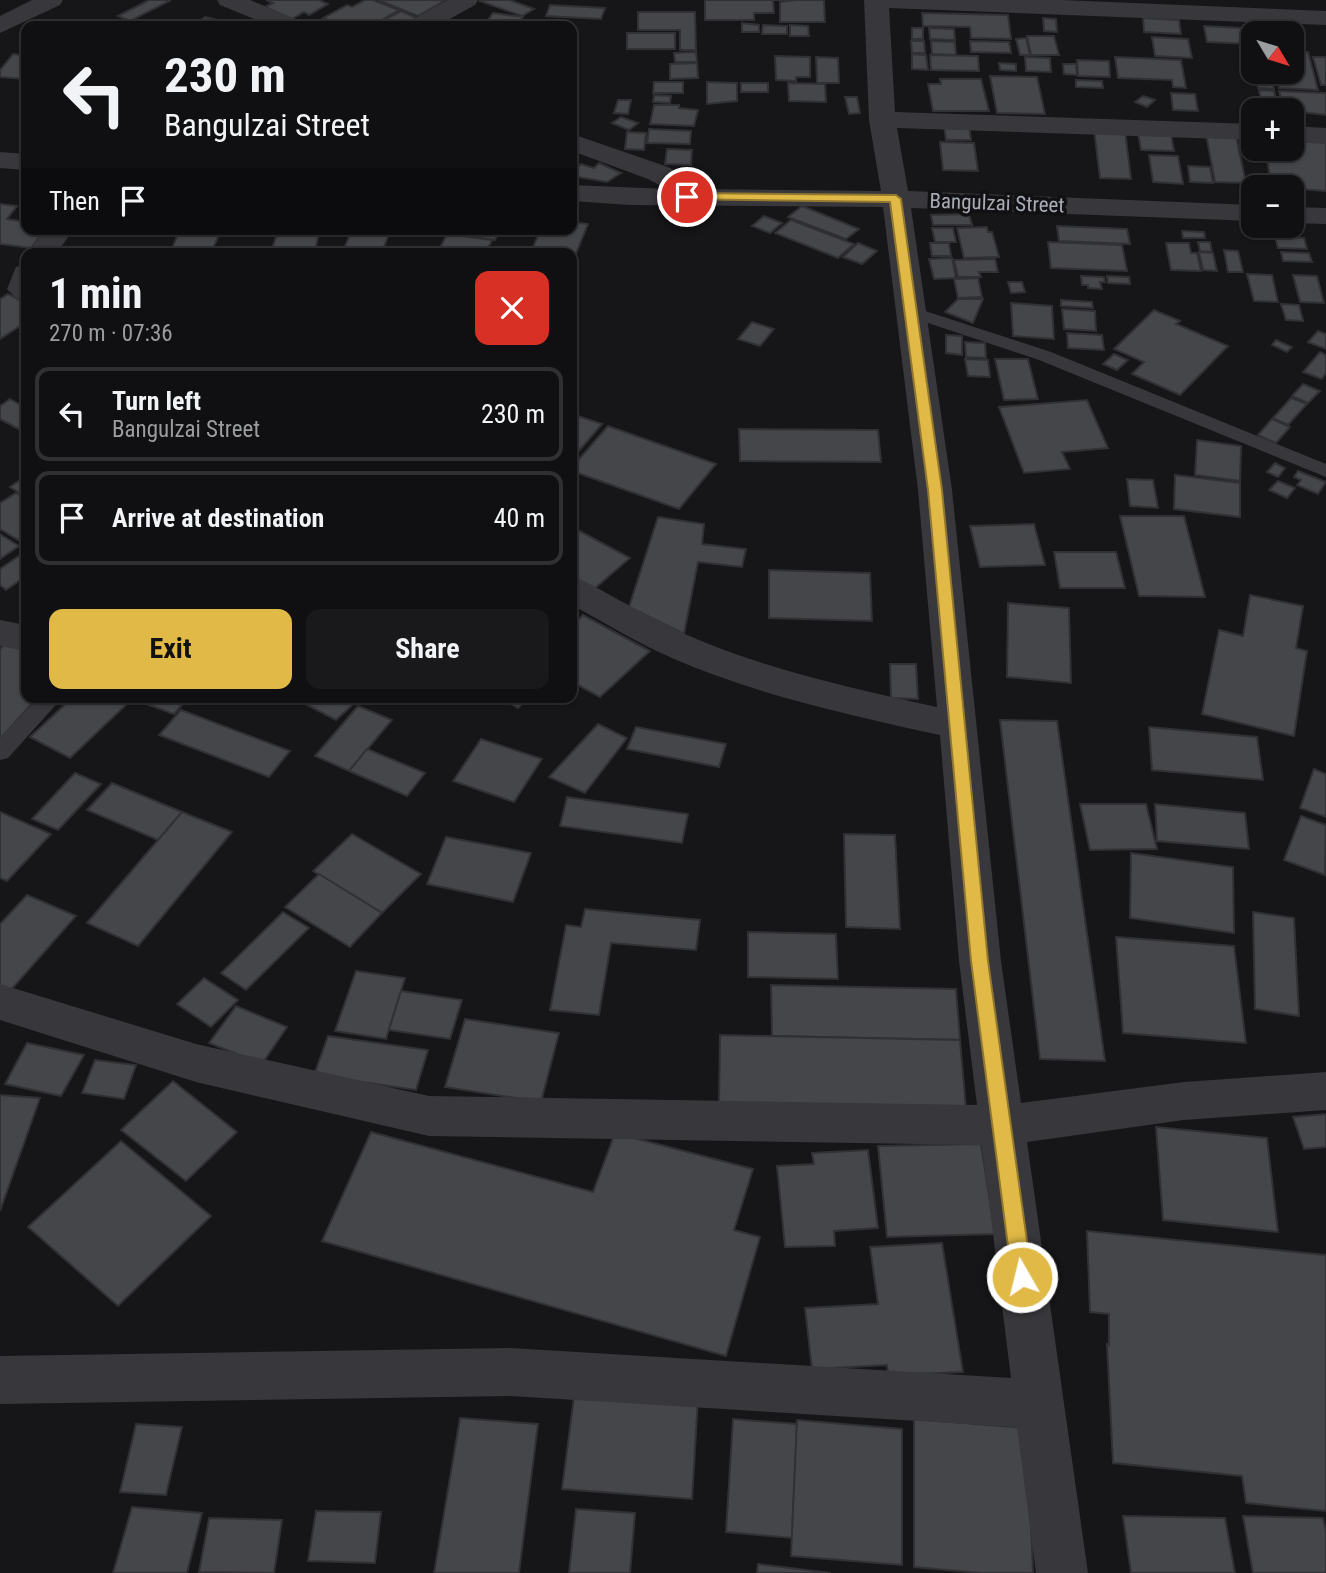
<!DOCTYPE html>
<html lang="en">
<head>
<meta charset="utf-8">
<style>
	:root { --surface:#101012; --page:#19191b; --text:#f1f3f6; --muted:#9c9d9f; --line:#303032; --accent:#e0b946 }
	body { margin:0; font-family:"Roboto Condensed",sans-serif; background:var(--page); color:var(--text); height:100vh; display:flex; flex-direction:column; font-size:26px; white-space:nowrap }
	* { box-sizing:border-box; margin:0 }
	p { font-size:23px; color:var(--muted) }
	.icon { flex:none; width:38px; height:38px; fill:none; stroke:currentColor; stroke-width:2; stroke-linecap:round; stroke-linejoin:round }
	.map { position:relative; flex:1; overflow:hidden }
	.sheet { position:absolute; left:21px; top:248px; width:556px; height:455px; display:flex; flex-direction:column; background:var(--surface); border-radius:14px; box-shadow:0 2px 5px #0004,0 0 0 2px var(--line) }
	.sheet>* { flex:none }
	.guide { position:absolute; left:21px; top:21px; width:556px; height:214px; border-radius:14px; box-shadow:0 2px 5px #0004,0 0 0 2px var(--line); background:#101012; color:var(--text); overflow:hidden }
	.needle { width:46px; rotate:128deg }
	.fabs { position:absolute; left:1241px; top:21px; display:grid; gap:14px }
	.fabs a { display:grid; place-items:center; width:63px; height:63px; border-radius:14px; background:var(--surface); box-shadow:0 2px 5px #0004,0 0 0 2px var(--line); font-size:35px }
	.pin { position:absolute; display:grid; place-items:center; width:60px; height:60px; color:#fff; margin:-30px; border:4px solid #fff; border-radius:50%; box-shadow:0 2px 7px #0007 }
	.me { position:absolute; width:77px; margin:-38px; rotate:352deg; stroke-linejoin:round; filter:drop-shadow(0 0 5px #0008) }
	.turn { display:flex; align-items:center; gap:24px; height:147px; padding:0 28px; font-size:32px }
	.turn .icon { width:91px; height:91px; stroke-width:2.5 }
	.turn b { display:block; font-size:49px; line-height:60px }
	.then { display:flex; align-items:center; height:66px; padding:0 28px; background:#0003; gap:14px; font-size:26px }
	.round { display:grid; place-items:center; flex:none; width:74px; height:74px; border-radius:14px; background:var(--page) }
	.overview { display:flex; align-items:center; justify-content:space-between; height:119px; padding:0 28px }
	h1 { font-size:42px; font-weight:700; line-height:52px }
	.action { display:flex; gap:14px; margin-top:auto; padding:14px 28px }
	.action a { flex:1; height:80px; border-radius:14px; background:var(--accent); color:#111; font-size:28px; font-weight:700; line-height:80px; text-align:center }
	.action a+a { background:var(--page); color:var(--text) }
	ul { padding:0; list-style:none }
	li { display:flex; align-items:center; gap:21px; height:94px; margin:0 14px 10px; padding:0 14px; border:4px solid var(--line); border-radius:14px }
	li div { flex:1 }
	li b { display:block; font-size:26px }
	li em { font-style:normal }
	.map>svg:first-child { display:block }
</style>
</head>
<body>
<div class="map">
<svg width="1326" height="1573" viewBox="0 0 1326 1573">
	<rect width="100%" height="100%" fill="#161618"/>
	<g fill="#45464a" stroke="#313034" stroke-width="2">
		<polygon points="149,0 171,0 130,21 118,16"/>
		<polygon points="266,0 319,0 328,4 309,15 304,12 292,19 265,7 273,3"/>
		<polygon points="365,0 373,0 399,10 371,26 343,26 323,18 347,5 352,7"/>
		<polygon points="378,0 446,0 418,16"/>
		<polygon points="482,0 510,0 534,9 522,16 480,1"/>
		<polygon points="705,0 789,0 773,0 774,13 754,13 754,20 705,20"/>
		<polygon points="796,0 824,0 825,22 780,22 780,2"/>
		<polygon points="550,5 605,8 601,19 546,16"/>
		<polygon points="401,11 417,18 400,26 387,26 390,25 382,21"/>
		<polygon points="638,12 695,12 696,50 680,50 680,30 638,30"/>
		<polygon points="493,13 523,17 517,26 484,26"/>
		<polygon points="922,13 1008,15 1011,39 971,38 970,27 923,26"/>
		<polygon points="205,17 226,22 221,26 194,26"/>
		<polygon points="1043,18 1056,19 1057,32 1044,31"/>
		<polygon points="1143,18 1179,20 1181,34 1144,32"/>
		<polygon points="742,23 759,25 759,32 742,32"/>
		<polygon points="763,25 787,26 787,34 762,34"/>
		<polygon points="790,25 808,26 809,36 790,36"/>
		<polygon points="1204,26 1261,29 1262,33 1253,33 1253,44 1207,42"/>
		<rect x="912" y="28" width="11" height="11"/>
		<polygon points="929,28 954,29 955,40 930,39"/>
		<rect x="627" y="33" width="48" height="16"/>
		<polygon points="1027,36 1054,36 1059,55 1031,55"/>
		<polygon points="1152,37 1188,39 1192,58 1155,56"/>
		<polygon points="1026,38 1030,55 1020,55 1016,39"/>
		<polygon points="911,41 924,41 925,53 912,53"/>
		<polygon points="931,41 955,42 956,55 932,54"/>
		<polygon points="970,41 1009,42 1011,53 971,52"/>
		<polygon points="1292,51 1308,52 1318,90 1279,88 1275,72 1292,72"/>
		<polygon points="696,52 697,62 675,62 674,53"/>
		<polygon points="13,54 26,56 24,79 0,77 0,70"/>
		<polygon points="912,54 926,55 928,70 912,69"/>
		<polygon points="930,55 978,56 979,71 931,70"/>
		<polygon points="775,56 810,57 810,77 796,77 796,81 776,80"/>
		<polygon points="816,57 838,58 839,83 817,83"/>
		<polygon points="1025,57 1050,58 1051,72 1026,71"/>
		<polygon points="1115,57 1181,60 1186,88 1173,87 1172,80 1118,78"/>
		<polygon points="1313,57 1326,57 1326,85 1321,85"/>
		<polygon points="1077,60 1109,61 1110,77 1078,76"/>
		<polygon points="697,63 698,78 670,79 670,64"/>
		<polygon points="999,63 1016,64 1016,71 1000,70"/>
		<polygon points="1063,64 1076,64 1077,75 1064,74"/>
		<polygon points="1254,72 1270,72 1274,89 1258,88"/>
		<polygon points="990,76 1037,77 1045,114 997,113"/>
		<polygon points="940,79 981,79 989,111 933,111 928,84 941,84"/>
		<polygon points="1076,80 1102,81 1103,88 1076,87"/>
		<polygon points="654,82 683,82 683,93 653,93"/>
		<polygon points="707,82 737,83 737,101 707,104"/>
		<rect x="741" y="83" width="27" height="9"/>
		<polygon points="788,83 825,84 826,102 789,101"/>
		<polygon points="1259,90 1274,91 1279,110 1263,110"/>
		<polygon points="1279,91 1326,93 1326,115 1284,110"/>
		<polygon points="1171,93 1195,94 1198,111 1173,110"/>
		<polygon points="654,95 671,96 670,103 653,102"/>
		<polygon points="1143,96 1155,100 1147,107 1135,102"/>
		<polygon points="845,97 857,97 860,113 849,114"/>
		<polygon points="618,100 631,100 628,114 614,113"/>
		<polygon points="654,105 679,105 679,108 698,110 694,126 650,124"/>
		<polygon points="621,117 638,123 629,130 612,123"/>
		<polygon points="944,126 969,126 971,140 946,140"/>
		<polygon points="649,129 691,131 690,144 647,143"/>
		<polygon points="1094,129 1125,131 1131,179 1100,178"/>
		<polygon points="627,132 646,133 644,150 625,149"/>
		<polygon points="1138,133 1171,134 1174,151 1141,150"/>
		<polygon points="1206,134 1236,136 1246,183 1215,182"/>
		<polygon points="1292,137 1326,139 1326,191 1272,187 1265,149 1292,149"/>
		<polygon points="940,142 974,143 978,171 943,170"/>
		<polygon points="667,149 692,150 691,165 665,164"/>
		<polygon points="1149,155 1178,156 1183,184 1153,182"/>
		<polygon points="599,163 621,173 607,182 572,176 572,172 581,164 594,168"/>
		<polygon points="1188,166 1210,167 1213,183 1190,182"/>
		<polygon points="0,204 17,206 7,219 26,222 26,229 45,229 31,248 0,244"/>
		<polygon points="802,206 859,229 846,239 788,217"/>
		<polygon points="969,214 972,225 933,225 931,215"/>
		<polygon points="764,216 782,223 770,233 752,226"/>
		<polygon points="791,220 854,244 838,258 775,233"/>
		<polygon points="572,222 588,224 573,261 572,254 530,254 541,229 572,229"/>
		<polygon points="1057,226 1127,229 1130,244 1059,241"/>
		<polygon points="987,227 988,232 992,232 999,257 964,258 957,228"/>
		<polygon points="932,228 953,228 956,242 935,242"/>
		<polygon points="180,229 222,229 210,254 170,254"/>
		<polygon points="279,229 320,229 314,254 270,254"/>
		<polygon points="352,229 391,229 381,254 342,254"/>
		<polygon points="449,229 500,229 495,240 447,234"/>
		<polygon points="1182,231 1204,232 1205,238 1183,238"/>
		<polygon points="447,234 492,240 485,254 437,254"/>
		<polygon points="1275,237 1304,238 1307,249 1278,248"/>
		<polygon points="1048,242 1122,245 1127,271 1051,268"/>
		<polygon points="1198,242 1210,242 1212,252 1200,251"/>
		<polygon points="858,243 877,251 862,264 843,257"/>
		<polygon points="930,243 949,243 951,256 932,256"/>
		<polygon points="1166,243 1189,243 1191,253 1197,253 1201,271 1171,270"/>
		<polygon points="1224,250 1238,251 1243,272 1228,272"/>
		<polygon points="1199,252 1213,253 1217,271 1203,270"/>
		<polygon points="1281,252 1309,253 1312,262 1283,261"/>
		<polygon points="952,258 956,278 934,279 929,259"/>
		<polygon points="995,259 998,272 979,272 981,277 958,277 954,260"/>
		<polygon points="1247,274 1272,275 1278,302 1254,301"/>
		<polygon points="1293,275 1317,276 1324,303 1300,302"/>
		<polygon points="1081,276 1104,277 1105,282 1100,282 1102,289 1088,288 1088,285 1082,285"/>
		<polygon points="1107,276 1129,277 1130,284 1108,283"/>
		<polygon points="978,278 982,297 958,298 954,279"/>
		<polygon points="1008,282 1022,282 1025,292 1011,293"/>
		<polygon points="8,294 26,303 26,322 0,339 0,299"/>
		<polygon points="958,299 983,299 973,323 945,312"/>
		<polygon points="1061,300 1092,302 1093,308 1061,306"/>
		<polygon points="1011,303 1052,306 1054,339 1013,336"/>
		<polygon points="1281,304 1299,305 1303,321 1286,320"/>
		<polygon points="1062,309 1095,311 1096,331 1064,329"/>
		<polygon points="1154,310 1180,321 1176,324 1228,346 1180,395 1132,374 1144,362 1114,349"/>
		<polygon points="752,322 774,329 760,346 738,339"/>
		<polygon points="1318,331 1326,334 1326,349 1308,342"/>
		<polygon points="1067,333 1102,335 1104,350 1068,348"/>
		<polygon points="946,335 962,336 962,355 946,353"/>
		<polygon points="1276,340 1292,347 1287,352 1272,345"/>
		<polygon points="965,342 985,343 986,358 966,357"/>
		<polygon points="1320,352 1326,355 1326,373 1322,379 1303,372"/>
		<polygon points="1114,354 1128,360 1117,370 1103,364"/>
		<polygon points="965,359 988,360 990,377 968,376"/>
		<polygon points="995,359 1028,359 1038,399 1004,400"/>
		<polygon points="1303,384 1320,391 1308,403 1292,396"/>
		<polygon points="1291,398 1307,404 1288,425 1273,418"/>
		<polygon points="10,399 26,408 26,433 0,419 0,406"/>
		<polygon points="1087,400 1108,448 1062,452 1070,469 1024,473 999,407"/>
		<polygon points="572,414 602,424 572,459"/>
		<polygon points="1272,419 1290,427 1276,443 1258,435"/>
		<polygon points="608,426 716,464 679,509 572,471 572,467"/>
		<polygon points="739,429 878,430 881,462 740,461"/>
		<polygon points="1197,440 1241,446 1240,481 1195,475"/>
		<polygon points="1275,463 1285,468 1278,477 1267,472"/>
		<polygon points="1298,471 1326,482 1318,494 1297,485 1301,480 1294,477"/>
		<polygon points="1175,475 1240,483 1240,517 1174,509"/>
		<polygon points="26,476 26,497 10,487"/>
		<polygon points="1127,479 1153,480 1158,508 1130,506"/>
		<polygon points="1278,481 1295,488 1287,498 1269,490"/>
		<polygon points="16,493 26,499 26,537 20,541 0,529 0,503"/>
		<polygon points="1120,516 1184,516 1205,597 1139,596"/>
		<polygon points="658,517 704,524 702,544 746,549 742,567 698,562 684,634 629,607"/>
		<polygon points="1034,524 1045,565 980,567 970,526"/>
		<polygon points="572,527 630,558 594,589 572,576"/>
		<polygon points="0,534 19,546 0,559"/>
		<polygon points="26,551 26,576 6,590 0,585 0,569"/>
		<polygon points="1054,552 1116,552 1125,588 1060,588"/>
		<polygon points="769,570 870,573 872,621 769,618"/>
		<polygon points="1250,595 1303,606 1296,648 1307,651 1294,736 1202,714 1219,630 1243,636"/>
		<polygon points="1008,603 1069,608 1071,683 1007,677"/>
		<polygon points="583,615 650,651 600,697 572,682 572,625"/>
		<polygon points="5,644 26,651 26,698 37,698 2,737 0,737 0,649"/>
		<polygon points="890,664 916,664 918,699 891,698"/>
		<polygon points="72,698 120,698 129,702 70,758 30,737"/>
		<polygon points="145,698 188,698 174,714 141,702"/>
		<polygon points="294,698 360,698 336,720"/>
		<polygon points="502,698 528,698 518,708"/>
		<polygon points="358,706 392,720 349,771 315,756"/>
		<polygon points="181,710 290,751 269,777 159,735"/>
		<polygon points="1000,720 1057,721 1105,1061 1040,1059"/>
		<polygon points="598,724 627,738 585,793 549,777"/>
		<polygon points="636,727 726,744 719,767 627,749"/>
		<polygon points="1149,727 1257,737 1263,780 1152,770"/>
		<polygon points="481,739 542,759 514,802 453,781"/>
		<polygon points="367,749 425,773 407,796 349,771"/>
		<polygon points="1314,769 1326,774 1326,817 1300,808"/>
		<polygon points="75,773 101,784 58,830 32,819"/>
		<polygon points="112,783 182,812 158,840 87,810"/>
		<polygon points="567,797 688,814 682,843 560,826"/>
		<polygon points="1080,804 1146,804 1157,849 1090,850"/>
		<polygon points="1155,804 1245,813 1249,849 1157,841"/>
		<polygon points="0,812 51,834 7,881 0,878"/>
		<polygon points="182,812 232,832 138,946 87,923"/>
		<polygon points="1301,816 1326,825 1325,875 1284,860"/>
		<polygon points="352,834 421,874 382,913 313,871"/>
		<polygon points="844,834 895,835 900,929 846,927"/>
		<polygon points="446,837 531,853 513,902 427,884"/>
		<polygon points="1131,853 1233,867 1234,933 1130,918"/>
		<polygon points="319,874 382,913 350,947 285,907"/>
		<polygon points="27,895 76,916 10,991 0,986 0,924"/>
		<polygon points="585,909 700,920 696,950 611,943 599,1015 550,1010 566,925 581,927"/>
		<polygon points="283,912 309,928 246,990 221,973"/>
		<polygon points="1253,912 1294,918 1299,1016 1255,1009"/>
		<polygon points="748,932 836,934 838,979 748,977"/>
		<polygon points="1116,937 1234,946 1246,1043 1123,1033"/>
		<polygon points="356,971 405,978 386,1039 335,1031"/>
		<polygon points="204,978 238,1000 211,1027 177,1004"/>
		<polygon points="771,985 956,989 960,1040 772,1036"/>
		<polygon points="401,991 462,1000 450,1039 389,1030"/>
		<polygon points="236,1006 287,1027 262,1064 209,1043"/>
		<polygon points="465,1019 559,1033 541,1102 445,1087"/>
		<polygon points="720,1035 960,1040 966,1109 719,1105"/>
		<polygon points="328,1036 428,1050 416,1090 314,1075"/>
		<polygon points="27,1043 84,1055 61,1096 5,1084"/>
		<polygon points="95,1060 136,1065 124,1099 82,1093"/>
		<polygon points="173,1081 237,1132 186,1181 121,1130"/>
		<polygon points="0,1095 40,1098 0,1211"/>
		<polygon points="1326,1114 1326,1147 1304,1149 1293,1117"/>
		<polygon points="1156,1127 1267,1138 1278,1232 1163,1220"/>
		<polygon points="371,1132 593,1192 615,1133 753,1169 734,1230 760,1237 726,1356 322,1241"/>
		<polygon points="121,1141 211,1216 118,1306 28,1227"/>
		<polygon points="981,1144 995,1234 887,1237 878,1146"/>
		<polygon points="868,1150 878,1228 834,1231 835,1246 785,1247 777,1166 814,1164 812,1153"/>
		<polygon points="1087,1231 1326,1255 1326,1511 1246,1503 1242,1476 1113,1463 1107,1344 1109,1345 1109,1314 1090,1312"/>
		<polygon points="942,1243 963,1372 888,1375 887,1365 812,1369 805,1308 878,1304 870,1247"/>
		<polygon points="575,1389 698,1399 692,1499 562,1489"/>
		<polygon points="460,1418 538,1424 519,1573 434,1573"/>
		<polygon points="733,1419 797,1424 792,1538 726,1532"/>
		<polygon points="914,1419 1027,1428 1033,1573 981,1573 914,1567"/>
		<polygon points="797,1420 902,1429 902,1565 791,1556"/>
		<polygon points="136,1424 182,1427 166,1495 120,1492"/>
		<polygon points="132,1507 202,1513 187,1573 113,1573"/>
		<polygon points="576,1509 635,1513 630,1573 569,1573"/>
		<polygon points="316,1511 381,1512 375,1563 308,1561"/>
		<polygon points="1123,1516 1225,1518 1235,1573 1131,1573"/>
		<polygon points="1243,1516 1323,1518 1326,1531 1326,1573 1253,1573"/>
		<polygon points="209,1518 282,1520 274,1573 199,1572"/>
		<polygon points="758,1564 831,1573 757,1573"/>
	</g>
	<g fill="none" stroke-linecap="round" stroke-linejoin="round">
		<g fill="#38383c" fill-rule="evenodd">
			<polygon points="910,306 1051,352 1326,464 1326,477 1039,360 904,315 901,311 904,307"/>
			<polygon points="38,698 62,698 8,758 0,760 0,738"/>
		</g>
		<g fill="#38383c" fill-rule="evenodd">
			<polygon points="32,0 63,0 60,5 0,33 0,16"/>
			<polygon points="217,0 250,0 301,21 304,26 271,26 220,5"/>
			<polygon points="448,0 478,0 475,5 437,26 407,26 410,21"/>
			<path d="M864,0H1061L1326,11V25L889,8L895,112L1253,124V140L897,128L908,191L1253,205V221L911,208L952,490L1001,961L1021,1103L1184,1082L1326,1072V1110L1184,1120L1027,1142L1088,1573H1036L1017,1427L510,1396L0,1404V1356L510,1348L1011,1378L982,1145L429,1136L196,1082L0,1020V984L196,1044L429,1096L977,1105L959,961L940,735C849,715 757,695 672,658C638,643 605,623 572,605V578L584,581C622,601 660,624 699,640C776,672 857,689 937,707L918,490L883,207L630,205L572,201V185L667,189L648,179L572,151V134L668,167L686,176L695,189L881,191L869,120Z"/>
			<polygon points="1292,126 1326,128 1326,144 1292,142"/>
			<polygon points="0,152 26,154 26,170 0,168"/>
			<polygon points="1292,207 1326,208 1326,224 1292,223"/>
			<polygon points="45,229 74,229 56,254 27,254"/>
			<polygon points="26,264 26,301 16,298 7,289 16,267"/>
			<polygon points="0,620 26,625 26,651 0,646"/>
		</g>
	</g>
	<polygon fill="#e0b946" stroke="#92782e" stroke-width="2" points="687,193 896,195 901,199 942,490 988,961 1032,1277 1029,1284 1022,1286 1015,1284 1012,1277 971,961 928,490 890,202 683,199 681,197"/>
	<g text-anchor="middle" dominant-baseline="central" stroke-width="7" stroke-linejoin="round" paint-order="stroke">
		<g font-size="21" fill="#a9acb6" stroke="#111113">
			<text transform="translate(997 203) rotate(2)">Bangulzai Street</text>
		</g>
	</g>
</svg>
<div class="fabs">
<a><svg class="needle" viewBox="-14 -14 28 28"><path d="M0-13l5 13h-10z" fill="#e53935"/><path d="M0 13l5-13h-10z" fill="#9c9d9f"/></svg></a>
<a>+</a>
<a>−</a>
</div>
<div class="pin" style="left:687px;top:197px;background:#d93025"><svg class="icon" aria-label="arrive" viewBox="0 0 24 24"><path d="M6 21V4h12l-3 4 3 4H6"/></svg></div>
<svg class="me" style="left:1022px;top:1277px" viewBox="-20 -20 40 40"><circle r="17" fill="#e0b946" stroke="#fff" stroke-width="3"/><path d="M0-11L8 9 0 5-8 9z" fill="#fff"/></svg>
<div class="guide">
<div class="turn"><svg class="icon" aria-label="left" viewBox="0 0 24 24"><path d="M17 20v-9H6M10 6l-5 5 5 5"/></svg><div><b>230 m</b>Bangulzai Street</div></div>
<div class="then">Then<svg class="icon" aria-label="arrive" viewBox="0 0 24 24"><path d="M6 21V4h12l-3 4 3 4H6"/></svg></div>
</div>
<section class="sheet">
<div class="overview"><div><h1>1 min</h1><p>270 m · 07:36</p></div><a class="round" style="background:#d93025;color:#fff"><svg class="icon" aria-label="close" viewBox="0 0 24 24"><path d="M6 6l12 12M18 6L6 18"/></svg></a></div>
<ul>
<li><svg class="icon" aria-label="left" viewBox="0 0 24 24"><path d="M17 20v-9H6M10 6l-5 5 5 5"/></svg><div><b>Turn left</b><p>Bangulzai Street</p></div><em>230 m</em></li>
<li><svg class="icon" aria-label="arrive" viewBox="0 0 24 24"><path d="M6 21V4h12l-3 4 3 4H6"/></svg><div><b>Arrive at destination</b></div><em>40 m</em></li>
</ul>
<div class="action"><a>Exit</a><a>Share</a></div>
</section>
</div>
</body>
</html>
